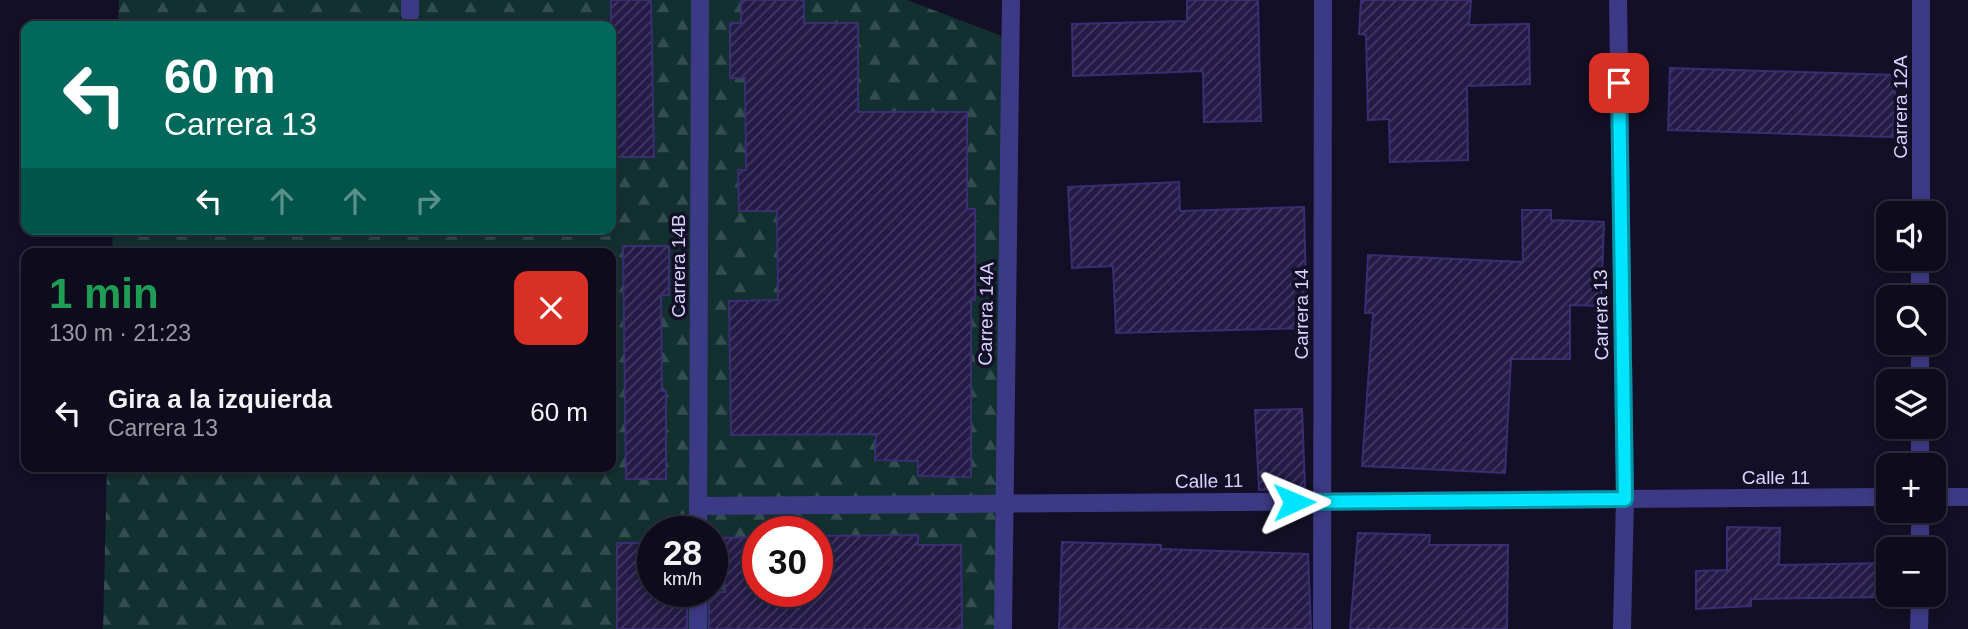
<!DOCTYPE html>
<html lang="es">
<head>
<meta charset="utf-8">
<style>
	:root { --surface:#0e0b1c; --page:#1c1929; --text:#f1f3f6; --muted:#9b9ba3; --line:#2e2b3b }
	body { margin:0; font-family:Arial,sans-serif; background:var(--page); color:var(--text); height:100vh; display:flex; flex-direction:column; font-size:26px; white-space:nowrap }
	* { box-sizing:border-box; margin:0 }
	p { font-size:23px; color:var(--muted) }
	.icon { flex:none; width:38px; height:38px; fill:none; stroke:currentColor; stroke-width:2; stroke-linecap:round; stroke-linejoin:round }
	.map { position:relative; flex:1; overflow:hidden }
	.drawer { position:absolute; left:21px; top:248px; width:595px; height:224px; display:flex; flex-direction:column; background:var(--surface); border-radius:14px; box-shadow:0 4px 10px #0003,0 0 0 2px var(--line) }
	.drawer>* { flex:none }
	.guide { position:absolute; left:21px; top:21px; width:595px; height:214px; border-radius:14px; box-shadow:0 4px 10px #0003,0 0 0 2px var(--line); background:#00695c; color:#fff; overflow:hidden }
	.buttons { position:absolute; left:1876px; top:201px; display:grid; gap:14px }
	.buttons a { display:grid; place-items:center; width:70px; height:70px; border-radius:14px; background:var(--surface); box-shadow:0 4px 10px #0003,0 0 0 2px var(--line); font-size:35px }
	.speed { position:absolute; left:637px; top:516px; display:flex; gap:14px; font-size:35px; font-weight:700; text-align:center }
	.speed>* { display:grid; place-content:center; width:91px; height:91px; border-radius:50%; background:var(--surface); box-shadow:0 4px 10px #0003,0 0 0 2px var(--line); line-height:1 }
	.speed small { font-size:18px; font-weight:400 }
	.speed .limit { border:10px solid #d22; background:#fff; color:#111 }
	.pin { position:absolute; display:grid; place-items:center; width:60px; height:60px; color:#fff; margin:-30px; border-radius:14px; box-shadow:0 4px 10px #0006 }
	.me { position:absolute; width:77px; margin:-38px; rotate:89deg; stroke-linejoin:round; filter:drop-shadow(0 0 5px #0008) }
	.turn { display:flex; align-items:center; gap:24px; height:147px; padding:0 28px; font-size:32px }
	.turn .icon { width:91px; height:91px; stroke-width:2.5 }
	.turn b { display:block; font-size:49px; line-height:60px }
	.lanes { display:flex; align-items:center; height:66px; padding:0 28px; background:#0003; justify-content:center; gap:35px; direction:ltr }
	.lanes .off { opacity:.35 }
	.round { display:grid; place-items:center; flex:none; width:74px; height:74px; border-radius:14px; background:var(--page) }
	.overview { display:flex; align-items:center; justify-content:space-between; height:119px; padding:0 28px }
	h1 { font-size:42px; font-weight:600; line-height:52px; color:#1e9e55 }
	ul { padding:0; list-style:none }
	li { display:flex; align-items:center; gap:21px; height:91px; padding:0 28px }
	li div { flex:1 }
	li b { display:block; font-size:26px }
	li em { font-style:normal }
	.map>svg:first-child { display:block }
</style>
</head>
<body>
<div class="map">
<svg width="1968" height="629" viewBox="0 0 1968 629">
	<defs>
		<pattern id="forest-firs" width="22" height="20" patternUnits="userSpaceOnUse" patternTransform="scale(1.75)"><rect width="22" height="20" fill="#12302f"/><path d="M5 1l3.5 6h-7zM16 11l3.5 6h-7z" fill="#344d4e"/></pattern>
		<pattern id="building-hatch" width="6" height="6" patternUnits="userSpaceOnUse" patternTransform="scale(1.75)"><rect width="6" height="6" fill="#241b47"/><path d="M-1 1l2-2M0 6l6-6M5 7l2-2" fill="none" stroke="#433b63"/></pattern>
	</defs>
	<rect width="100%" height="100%" fill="#130f26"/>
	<path fill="url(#forest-firs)" fill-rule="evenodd" d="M119,0H907L1010,39L995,629H103L107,467H611V254H112L113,229H611V26H118ZM653,532H712V592H653ZM758,532H817V592H758Z"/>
	<g fill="url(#building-hatch)" stroke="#3b2d73" stroke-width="2">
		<polygon points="611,0 651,0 654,157 611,157"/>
		<polygon points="741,0 804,0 804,23 858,23 858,112 967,112 967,209 975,209 975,300 971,300 971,477 918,476 918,461 875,460 876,434 731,435 729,301 778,300 777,211 739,211 738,170 746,170 745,78 730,78 730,23 741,23"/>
		<polygon points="1187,0 1258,0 1261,121 1204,122 1203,71 1073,76 1072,24 1187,21"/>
		<polygon points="1361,0 1471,0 1469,25 1529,24 1530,84 1467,86 1468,160 1390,162 1389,119 1368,120 1366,35 1359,34"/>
		<polygon points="1670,68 1896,75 1893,137 1668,130"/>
		<polygon points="1179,182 1180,211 1304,207 1307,328 1116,333 1113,266 1072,268 1068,187"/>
		<polygon points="1522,210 1551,210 1551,220 1604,222 1601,306 1570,305 1570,359 1511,359 1505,473 1362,466 1373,313 1365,313 1368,255 1523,262"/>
		<polygon points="623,246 669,246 669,295 661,295 662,391 666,391 666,479 626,479"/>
		<polygon points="1302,409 1305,487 1259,490 1255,410"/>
		<polygon points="1727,527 1780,528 1779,565 1887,563 1887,597 1751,599 1751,606 1696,609 1696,571 1727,570"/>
		<polygon points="1358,533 1430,535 1429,545 1508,545 1507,629 1350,629"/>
		<polygon points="918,535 918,545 961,545 962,629 709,629 709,592 725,592 724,538 758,537 758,592 817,592 819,536"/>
		<polygon points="1062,542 1161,545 1161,549 1308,554 1311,629 1059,629"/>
		<polygon points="617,543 653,543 653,592 687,592 687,629 617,629"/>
	</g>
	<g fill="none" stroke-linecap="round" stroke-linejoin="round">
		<g stroke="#3d3a85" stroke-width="18">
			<polyline points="1618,0 1625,499 1622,629"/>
			<polyline points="410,14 410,0"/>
			<polyline points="1921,214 1921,0"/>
			<polyline points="1920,298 1920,259"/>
			<polyline points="1920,382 1920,343"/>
			<polyline points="1920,466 1920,427"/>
			<polyline points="1934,497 1968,497"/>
			<polyline points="698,506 1888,497"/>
			<polyline points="698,532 700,0"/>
			<polyline points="1920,550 1920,511"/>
			<polyline points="698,629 698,592"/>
			<polyline points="1003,629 1011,0"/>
			<polyline points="1322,629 1323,0"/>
			<polyline points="1919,629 1920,595"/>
		</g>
	</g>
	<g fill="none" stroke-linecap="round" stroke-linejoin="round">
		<g stroke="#0095a6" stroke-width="18">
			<polyline id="route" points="1294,502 1625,499 1619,83"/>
		</g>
		<use href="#route" stroke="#00e5ff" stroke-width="12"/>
	</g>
	<g text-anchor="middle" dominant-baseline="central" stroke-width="7" stroke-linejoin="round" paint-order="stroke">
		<g font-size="19" fill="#d9d4ff" stroke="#130f26">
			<text transform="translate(1900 107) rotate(-90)">Carrera 12A</text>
			<text transform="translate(678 266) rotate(-90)">Carrera 14B</text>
			<text transform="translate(986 314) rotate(-89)">Carrera 14A</text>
			<text transform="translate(1301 314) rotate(-90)">Carrera 14</text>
			<text transform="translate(1601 315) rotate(-91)">Carrera 13</text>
			<text x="1776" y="477">Calle 11</text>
			<text transform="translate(1209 481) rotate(-1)">Calle 11</text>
		</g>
	</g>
</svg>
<div class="buttons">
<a><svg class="icon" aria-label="sound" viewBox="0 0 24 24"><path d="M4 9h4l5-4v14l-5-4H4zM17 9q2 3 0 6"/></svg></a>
<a><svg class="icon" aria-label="search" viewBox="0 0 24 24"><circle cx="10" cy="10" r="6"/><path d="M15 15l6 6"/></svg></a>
<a><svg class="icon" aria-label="layers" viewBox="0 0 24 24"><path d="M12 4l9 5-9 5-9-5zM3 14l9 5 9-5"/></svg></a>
<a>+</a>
<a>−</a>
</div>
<div class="speed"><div>28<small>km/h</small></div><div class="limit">30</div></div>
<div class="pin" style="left:1619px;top:83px;background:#d93025"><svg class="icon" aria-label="arrive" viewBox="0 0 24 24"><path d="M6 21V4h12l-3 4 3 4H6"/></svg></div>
<svg class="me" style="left:1294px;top:502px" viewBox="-20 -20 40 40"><path d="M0-17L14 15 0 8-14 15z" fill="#00e5ff" stroke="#fff" stroke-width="4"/></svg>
<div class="guide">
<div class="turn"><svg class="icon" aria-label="left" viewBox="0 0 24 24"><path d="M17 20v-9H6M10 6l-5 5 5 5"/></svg><div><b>60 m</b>Carrera 13</div></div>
<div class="lanes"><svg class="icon" aria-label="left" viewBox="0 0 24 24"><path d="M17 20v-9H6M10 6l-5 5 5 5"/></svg><svg class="icon off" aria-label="ahead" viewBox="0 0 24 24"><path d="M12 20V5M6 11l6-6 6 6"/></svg><svg class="icon off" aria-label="ahead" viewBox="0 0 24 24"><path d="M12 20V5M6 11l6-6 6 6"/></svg><svg class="icon off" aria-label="right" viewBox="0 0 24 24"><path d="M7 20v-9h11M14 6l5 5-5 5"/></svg></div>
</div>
<section class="drawer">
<div class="overview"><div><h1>1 min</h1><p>130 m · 21:23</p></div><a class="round" style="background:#d93025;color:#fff"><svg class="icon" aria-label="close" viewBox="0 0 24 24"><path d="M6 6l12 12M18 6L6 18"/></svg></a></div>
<ul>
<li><svg class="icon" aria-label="left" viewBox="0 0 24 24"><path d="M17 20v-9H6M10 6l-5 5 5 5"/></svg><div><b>Gira a la izquierda</b><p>Carrera 13</p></div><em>60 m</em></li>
</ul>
</section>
</div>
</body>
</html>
